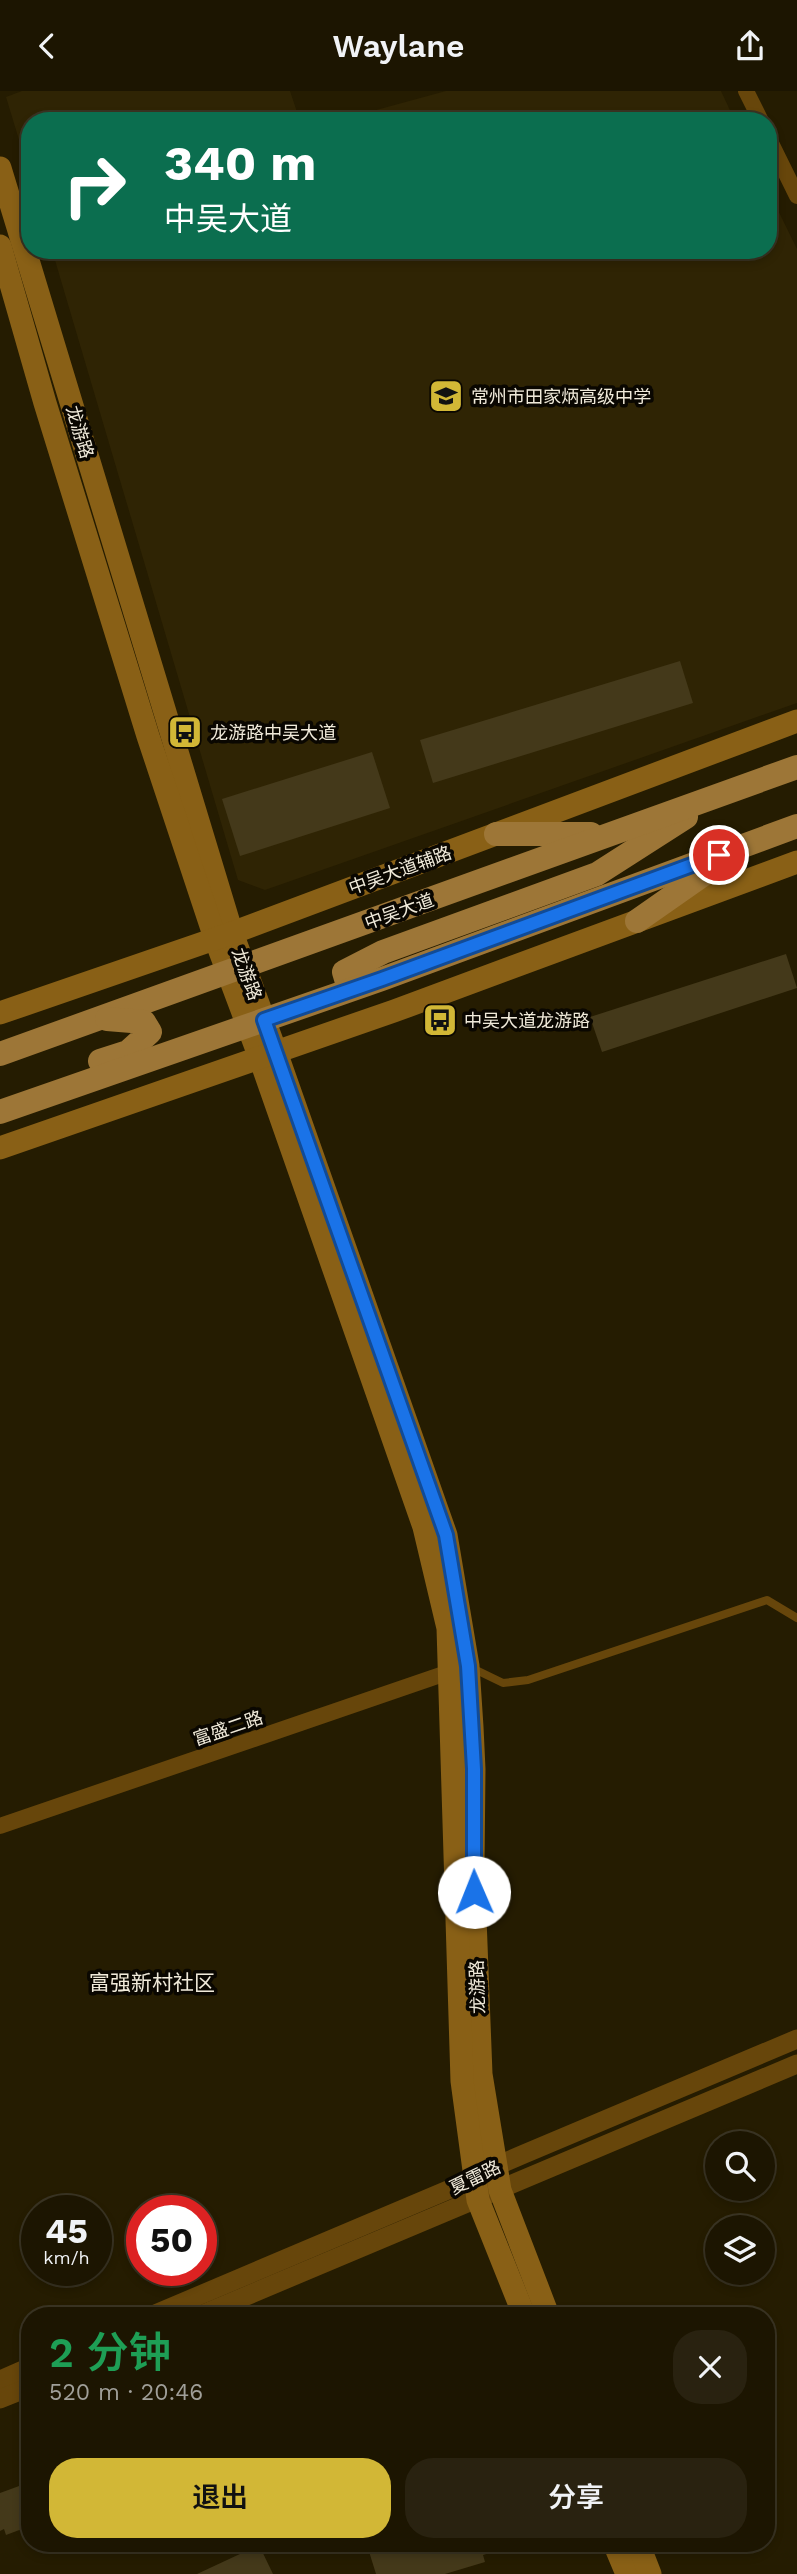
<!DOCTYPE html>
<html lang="zh">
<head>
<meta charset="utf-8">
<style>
	:root { --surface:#1c1501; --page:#292210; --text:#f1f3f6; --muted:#a09f99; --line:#3a3423; --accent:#d2b736 }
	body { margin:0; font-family:"Work Sans","Noto Sans SC",sans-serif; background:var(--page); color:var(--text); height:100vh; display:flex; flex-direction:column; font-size:26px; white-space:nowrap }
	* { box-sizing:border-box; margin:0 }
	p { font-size:23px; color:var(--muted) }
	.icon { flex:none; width:38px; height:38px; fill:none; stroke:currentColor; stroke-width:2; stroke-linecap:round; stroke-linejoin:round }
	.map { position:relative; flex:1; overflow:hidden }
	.details { position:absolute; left:21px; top:2216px; width:754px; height:245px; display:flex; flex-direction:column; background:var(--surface); border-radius:28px; box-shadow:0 4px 10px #0003,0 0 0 2px var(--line) }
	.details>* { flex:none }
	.top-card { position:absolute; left:21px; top:21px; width:756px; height:147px; border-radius:28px; box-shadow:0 4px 10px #0003,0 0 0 2px var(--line); background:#0b6e4f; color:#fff; overflow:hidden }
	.buttons { position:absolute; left:705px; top:2040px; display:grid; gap:14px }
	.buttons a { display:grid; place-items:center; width:70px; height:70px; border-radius:50%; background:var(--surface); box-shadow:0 4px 10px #0003,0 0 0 2px var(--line); font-size:35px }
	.speed { position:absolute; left:21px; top:2104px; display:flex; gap:14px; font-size:35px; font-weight:700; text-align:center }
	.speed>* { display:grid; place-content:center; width:91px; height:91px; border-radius:50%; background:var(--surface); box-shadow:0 4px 10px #0003,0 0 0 2px var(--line); line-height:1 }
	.speed small { font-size:18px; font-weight:400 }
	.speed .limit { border:10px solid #d22; background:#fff; color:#111 }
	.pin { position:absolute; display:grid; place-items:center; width:60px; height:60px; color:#fff; margin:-30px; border:4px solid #fff; border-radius:50%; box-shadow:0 2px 7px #0007 }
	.me { position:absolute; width:77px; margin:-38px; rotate:359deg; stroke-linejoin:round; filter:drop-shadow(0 0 5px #0008) }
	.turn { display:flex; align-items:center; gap:24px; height:147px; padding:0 28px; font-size:32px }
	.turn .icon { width:91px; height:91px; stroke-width:2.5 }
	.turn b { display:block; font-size:49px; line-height:60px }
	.round { display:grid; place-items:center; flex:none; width:74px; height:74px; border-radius:28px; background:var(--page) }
	.overview { display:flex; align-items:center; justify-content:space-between; height:119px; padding:0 28px }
	h1 { font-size:42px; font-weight:600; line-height:52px; color:#1e9e55 }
	.primary-button { display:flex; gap:14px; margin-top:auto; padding:14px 28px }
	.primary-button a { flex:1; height:80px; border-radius:28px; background:var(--accent); color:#111; font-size:28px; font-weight:600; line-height:80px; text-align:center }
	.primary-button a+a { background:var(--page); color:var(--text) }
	header { display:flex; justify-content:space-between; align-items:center; height:91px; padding:0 28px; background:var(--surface); font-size:32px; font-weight:600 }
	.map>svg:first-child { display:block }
</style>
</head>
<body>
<header><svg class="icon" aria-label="back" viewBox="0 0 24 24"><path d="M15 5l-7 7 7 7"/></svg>Waylane<svg class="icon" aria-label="share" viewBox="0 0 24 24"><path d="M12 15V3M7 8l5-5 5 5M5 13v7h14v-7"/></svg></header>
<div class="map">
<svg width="797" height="2483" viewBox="0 0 797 2483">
	<rect width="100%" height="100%" fill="#251c01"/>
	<g fill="#2f2404">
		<polygon points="22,0 290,0 300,30 30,30 30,85 6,6"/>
		<polygon points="446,0 721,0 735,30 336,30"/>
		<polygon points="768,99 797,158 797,612 265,799 238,789 52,159 768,159"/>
	</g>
	<g fill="#44391a">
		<polygon points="680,570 693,612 433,692 420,649"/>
		<polygon points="372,661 390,717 240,765 222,708"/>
		<polygon points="786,863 797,897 602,961 590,926"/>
		<polygon points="30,2391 30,2435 6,2444 4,2438 0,2440 0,2402"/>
		<polygon points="375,2452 387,2452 390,2459 413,2452 512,2452 513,2455 483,2464 485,2471 445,2483 376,2483 367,2454"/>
		<polygon points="259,2454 273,2483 197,2483"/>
	</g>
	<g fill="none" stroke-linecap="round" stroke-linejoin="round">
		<polyline stroke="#67460b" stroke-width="8" points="470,1576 503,1592 528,1589 767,1509 797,1527"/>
		<g stroke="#67460b" stroke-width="16">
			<polyline points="746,0 761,30"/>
			<polyline points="768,46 797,105"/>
			<polyline points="0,1735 458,1578"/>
		</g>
		<g stroke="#67460b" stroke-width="19">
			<polyline points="153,2224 455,2096 475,2084 524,2063 797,1948"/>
			<polyline points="201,2224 797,1973"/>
			<polyline points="0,2289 30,2276"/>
			<polyline points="0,2308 30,2296"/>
		</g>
		<g stroke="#896016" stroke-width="23">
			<polyline points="0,77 232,842 276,961 446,1444 468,1575 472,1636 474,1678 473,1775 481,1983 500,2099 548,2224"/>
			<polyline points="0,155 45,312 148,645 215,847 260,967 424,1436 448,1537 462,1990 478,2109 524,2224"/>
			<polyline points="0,922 232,842 797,630"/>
			<polyline points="0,1057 394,920 797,771"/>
			<polyline points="614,2452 627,2483"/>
			<polyline points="638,2452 650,2483"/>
		</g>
		<g stroke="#9d7637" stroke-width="24">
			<polyline points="496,743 591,743"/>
			<polyline points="637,830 717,774"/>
			<polyline points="370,889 347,891 344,881 383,861 597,783 686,726"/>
			<polyline points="0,963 797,676"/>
			<polyline points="100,970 128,961 150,941 144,931 107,928"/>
			<polyline points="0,1021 382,888 797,735"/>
		</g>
	</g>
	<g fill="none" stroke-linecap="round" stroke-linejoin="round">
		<g stroke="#114b97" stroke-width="18">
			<polyline id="route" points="474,1801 474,1678 468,1575 446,1444 264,929 382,888 719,764"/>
		</g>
		<use href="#route" stroke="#1a73e8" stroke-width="12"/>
	</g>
	<defs>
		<g id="school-square" transform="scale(1.75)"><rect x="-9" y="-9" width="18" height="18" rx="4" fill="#d2b736" stroke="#0a0701"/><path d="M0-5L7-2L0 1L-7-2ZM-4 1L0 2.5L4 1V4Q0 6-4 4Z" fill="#111"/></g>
		<g id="bus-square" transform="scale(1.75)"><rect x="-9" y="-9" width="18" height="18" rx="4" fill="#d2b736" stroke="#0a0701"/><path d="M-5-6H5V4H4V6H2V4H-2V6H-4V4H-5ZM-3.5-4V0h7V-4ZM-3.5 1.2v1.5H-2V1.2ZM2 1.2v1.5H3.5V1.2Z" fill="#111"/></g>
	</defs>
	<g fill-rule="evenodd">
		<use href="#school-square" x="446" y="305"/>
		<use href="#bus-square" x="185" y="641"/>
		<use href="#bus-square" x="440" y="929"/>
	</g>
	<g text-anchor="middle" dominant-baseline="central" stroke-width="7" stroke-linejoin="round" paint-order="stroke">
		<g font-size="18" fill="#f0eada" stroke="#0a0701" text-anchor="start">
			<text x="471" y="305">常州市田家炳高级中学</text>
			<text x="210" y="641">龙游路中吴大道</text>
			<text x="464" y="929">中吴大道龙游路</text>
		</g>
		<g font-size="18" fill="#f0eada" stroke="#0a0701">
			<text transform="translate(80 341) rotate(73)">龙游路</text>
			<text transform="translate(400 779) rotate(-20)">中吴大道辅路</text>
			<text transform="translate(399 820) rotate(-20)">中吴大道</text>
			<text transform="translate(247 883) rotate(70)">龙游路</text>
			<text transform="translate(228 1637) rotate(-19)">富盛二路</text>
			<text transform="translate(477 1896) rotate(-92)">龙游路</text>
			<text transform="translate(475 2086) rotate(-26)">夏雷路</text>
		</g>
		<g font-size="21" fill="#f0eada" stroke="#0a0701">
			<text x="152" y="1891">富强新村社区</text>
		</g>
	</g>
</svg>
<div class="buttons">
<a><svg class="icon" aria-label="search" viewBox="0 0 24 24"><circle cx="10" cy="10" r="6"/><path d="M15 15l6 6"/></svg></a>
<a><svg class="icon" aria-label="layers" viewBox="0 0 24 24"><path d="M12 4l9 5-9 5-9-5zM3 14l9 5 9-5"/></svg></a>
</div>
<div class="speed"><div>45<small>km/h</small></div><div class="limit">50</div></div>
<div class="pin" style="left:719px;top:764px;background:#d93025"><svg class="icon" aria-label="arrive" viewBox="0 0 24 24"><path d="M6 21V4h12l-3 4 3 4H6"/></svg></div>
<svg class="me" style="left:474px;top:1801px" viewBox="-20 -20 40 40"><circle r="19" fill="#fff"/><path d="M0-13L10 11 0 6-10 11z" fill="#1a73e8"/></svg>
<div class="top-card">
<div class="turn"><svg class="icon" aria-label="right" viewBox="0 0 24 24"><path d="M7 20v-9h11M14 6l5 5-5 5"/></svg><div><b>340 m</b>中吴大道</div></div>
</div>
<section class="details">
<div class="overview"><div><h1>2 分钟</h1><p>520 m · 20:46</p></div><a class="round"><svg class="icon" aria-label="close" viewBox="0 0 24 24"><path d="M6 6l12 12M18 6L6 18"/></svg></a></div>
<div class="primary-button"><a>退出</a><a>分享</a></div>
</section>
</div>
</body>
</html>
